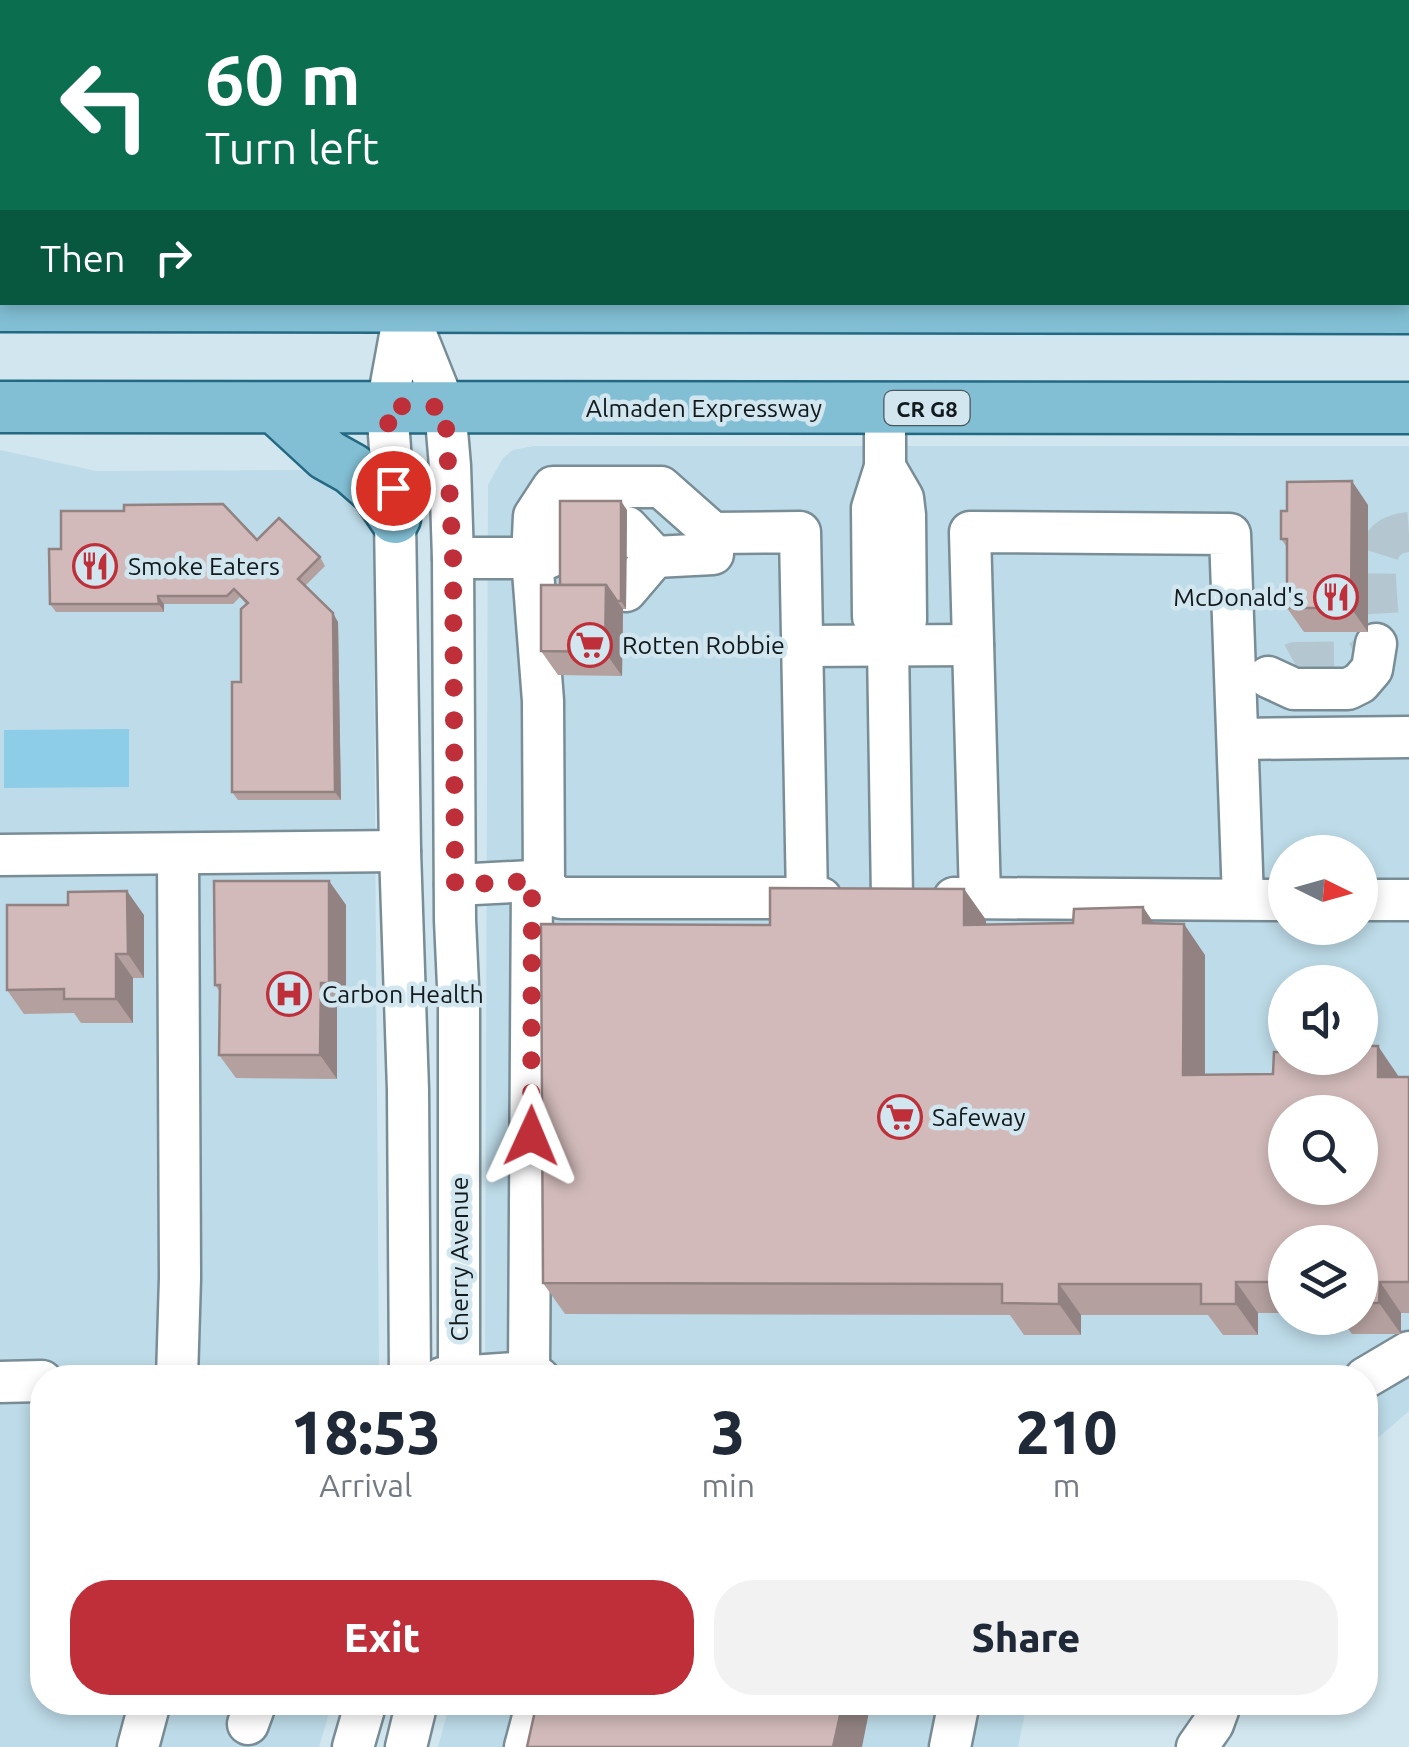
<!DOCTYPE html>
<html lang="en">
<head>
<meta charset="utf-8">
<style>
	:root { --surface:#fff; --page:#f2f2f3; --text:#1f2937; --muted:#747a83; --accent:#bf2f3a }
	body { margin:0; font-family:Ubuntu,sans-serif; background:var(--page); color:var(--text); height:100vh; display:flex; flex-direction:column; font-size:38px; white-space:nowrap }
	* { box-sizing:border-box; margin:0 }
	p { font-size:32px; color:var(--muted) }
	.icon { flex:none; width:55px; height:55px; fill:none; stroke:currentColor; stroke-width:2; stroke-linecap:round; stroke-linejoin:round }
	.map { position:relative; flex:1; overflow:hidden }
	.details { position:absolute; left:30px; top:1365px; width:1348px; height:350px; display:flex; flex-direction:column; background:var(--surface); border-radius:40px; box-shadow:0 5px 15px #0003 }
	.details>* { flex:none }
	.hud { position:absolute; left:0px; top:0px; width:1410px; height:305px; box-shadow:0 5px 15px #0003; background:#0b6e4f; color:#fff; overflow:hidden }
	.needle { width:65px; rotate:95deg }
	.fabs { position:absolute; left:1268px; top:835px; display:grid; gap:20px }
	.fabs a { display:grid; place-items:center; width:110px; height:110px; border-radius:50%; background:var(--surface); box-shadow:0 5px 15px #0003; font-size:50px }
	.pin { position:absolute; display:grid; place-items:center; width:85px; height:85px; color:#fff; margin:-42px; border:5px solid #fff; border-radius:50%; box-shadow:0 2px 10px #0007 }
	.me { position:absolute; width:110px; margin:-55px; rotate:1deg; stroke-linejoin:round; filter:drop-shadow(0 0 8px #0008) }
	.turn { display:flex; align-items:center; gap:35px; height:210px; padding:0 40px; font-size:45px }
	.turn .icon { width:130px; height:130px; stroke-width:2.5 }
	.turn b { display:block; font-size:70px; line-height:85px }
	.then { display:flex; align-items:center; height:95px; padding:0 40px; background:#0003; gap:20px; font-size:38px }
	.eta { display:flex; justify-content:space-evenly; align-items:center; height:170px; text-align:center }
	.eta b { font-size:60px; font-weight:800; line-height:70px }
	.button { display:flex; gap:20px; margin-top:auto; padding:20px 40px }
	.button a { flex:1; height:115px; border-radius:40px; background:var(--accent); color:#fff; font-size:40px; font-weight:800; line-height:115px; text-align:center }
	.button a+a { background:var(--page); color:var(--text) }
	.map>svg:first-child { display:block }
</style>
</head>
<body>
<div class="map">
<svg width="1409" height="1747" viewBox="0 0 1409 1747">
	<rect width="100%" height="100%" fill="#d1e6ef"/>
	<g fill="#bddbe8" fill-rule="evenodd">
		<polygon points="0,0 272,0 273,2 2,2 2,259 0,259"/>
		<polygon points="677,0 930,0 931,2 678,2"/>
		<path d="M534,446H1409V1411L1365,1449V1378H485L488,485L503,458L513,450ZM1285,852H1360V928H1285ZM1285,982H1360V1058H1285ZM1285,1112H1360V1188H1285ZM1285,1242H1360V1318H1285Z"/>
		<polygon points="0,450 96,471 312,470 345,480 373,529 379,1377 42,1378 42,1702 332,1703 319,1747 0,1747"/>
		<polygon points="450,1703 1027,1703 1018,1747 438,1747"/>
	</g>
	<polygon fill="#8ecde7" points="129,729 129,787 4,788 4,730"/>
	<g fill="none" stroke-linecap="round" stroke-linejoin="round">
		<path stroke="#b4c7d0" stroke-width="40" stroke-dasharray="40 20" stroke-linecap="butt" d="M1238,677H1268L1295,662L1359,661C1366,657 1373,651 1376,644C1388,609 1353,536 1409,532"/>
		<g stroke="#798d96" stroke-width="45">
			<g id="minor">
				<polyline points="338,0 338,2"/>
				<polyline points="638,0 638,2"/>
				<polyline points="925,0 926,2"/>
				<polyline points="1043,0 1044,2"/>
				<polyline points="1240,0 1240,2"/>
				<polyline points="22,2 35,0"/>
				<polyline points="70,2 72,0"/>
				<polyline points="1408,231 1409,231"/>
				<polyline points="403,302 445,407 450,466 453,558 455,920 459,1008 459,1378"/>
				<polyline points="405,308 387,406 395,518 400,851 408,1090 410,1378"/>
				<polyline points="885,408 885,467 872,508 873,617 888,646 892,898"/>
				<polyline points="885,467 903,498 905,515 906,620 888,646"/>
				<polyline points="566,527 548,558 532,558 534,516 553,487 661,487 713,533 800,532 807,898"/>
				<polyline points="627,527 655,557 713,554"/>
				<polyline points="453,558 532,558 543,701 544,885"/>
				<polyline points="626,591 655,557"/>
				<polyline points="801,646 973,645"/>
				<polyline points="1268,677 1294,689 1348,689 1360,683 1372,669 1376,644"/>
				<polyline points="1238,739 1409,737"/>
				<polyline points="0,855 400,851"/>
				<path d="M455,885L532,881C544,885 550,893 561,898H821"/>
				<polyline points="954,898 1285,900"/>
				<polyline points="980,898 970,532 1230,534 1243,899"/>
				<polyline points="1360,900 1409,900"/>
				<polyline points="529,1372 532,881"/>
				<polyline points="177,1378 180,1278 178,854"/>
				<polyline points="442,1378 529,1372 539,1378"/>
				<polyline points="1365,1378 1409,1352"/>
				<polyline points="0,1382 42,1381"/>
				<polyline points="248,1724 256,1702"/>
				<polyline points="138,1747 150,1702"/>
				<polyline points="353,1747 366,1702"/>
				<polyline points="406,1747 417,1702"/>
				<polyline points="525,1747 537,1702"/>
				<polyline points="950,1747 959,1702"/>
				<polyline points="1197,1747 1213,1724 1221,1702"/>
			</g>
		</g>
		<g stroke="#246982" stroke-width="55">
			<g id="major">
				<polyline points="0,306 1409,308"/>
				<polyline points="0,407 1409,408"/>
				<polyline points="276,408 327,455 352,469 376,490 395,518"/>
			</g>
		</g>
		<use href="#minor" stroke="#fff" stroke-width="40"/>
		<use href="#major" stroke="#82bfd4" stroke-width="50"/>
	</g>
	<g fill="#b4a09f">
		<polygon points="115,0 244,0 244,2 116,2"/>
		<polygon points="1066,0 1177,0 1178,2 1067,2"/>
		<polygon points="0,97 2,103 2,216 0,216"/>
		<polygon points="1368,505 1368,632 1304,632 1287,608 1287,547 1281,539"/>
		<polygon points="627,510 626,609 623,609 622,676 558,675 541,651"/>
		<polygon points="257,540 320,557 325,566 305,586 338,622 341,800 238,800 232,792 246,604 240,597 233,604 164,604 164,612 56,612 50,604"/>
		<polygon points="329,881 346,905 346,1007 337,1007 337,1079 236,1078 219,1055 220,992 215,985"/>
		<polygon points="964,889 986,920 986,924 1154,923 1205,955 1205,1075 1409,1077 1409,1313 1401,1313 1401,1334 1352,1334 1340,1318 1360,1318 1360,1242 1285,1242 1285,1313 1258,1313 1258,1335 1223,1335 1208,1315 1081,1315 1081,1335 1024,1335 1010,1315 565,1314 543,1283 770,925"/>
		<polygon points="144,915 144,978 133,978 133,1023 81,1023 74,1013 24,1014 7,990"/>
	</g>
	<g fill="#928282">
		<polygon points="0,97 2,103 2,165 0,155"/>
		<polygon points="1352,481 1368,505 1368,632 1351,608"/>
		<polygon points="621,501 627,510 626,609 621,601"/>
		<polygon points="606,585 623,609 622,676 605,652"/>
		<polygon points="158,596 164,604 164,612 159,604"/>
		<polygon points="333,613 338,622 341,800 335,792"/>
		<polygon points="329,881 346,905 346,1007 329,983"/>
		<polygon points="964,889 986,920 986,956 964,925"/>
		<polygon points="127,891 144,915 144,978 128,954"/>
		<polygon points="1143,907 1164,938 1143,923"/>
		<polygon points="1184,924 1205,955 1205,1106 1183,1075"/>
		<polygon points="116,954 133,978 133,1023 116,999"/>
		<polygon points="321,983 337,1007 337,1079 320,1055"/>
		<polygon points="1378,1046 1399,1077 1378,1077"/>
		<polygon points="1236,1282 1258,1313 1258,1335 1236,1304"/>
		<polygon points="1380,1282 1401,1313 1401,1334 1379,1303"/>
		<polygon points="1059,1284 1081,1315 1081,1335 1059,1304"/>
		<polygon points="843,1702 871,1702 862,1747 833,1747"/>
	</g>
	<g fill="#d1bab9" stroke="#928282" stroke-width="2.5" fill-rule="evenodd">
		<polygon points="115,0 156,0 157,2 116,2"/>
		<polygon points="165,0 212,0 213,2 162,2 161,1"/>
		<rect x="472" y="0" width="112" height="2"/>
		<polygon points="836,0 910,0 911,2 836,2"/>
		<rect x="938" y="0" width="72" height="2"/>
		<polygon points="1322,0 1409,0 1409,165 1408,165 1408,2 1322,2"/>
		<polygon points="0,155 2,165 2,179 0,180"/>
		<polygon points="1352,481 1351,608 1287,608 1287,539 1281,539 1281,511 1287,511 1287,482"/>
		<polygon points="560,501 621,501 621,601 617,601 606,585 560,585"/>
		<polygon points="223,504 257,540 279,518 320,557 298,579 333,613 335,792 232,792 232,682 241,682 241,609 248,603 234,589 227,596 158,596 159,604 50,604 49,549 61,549 61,511 124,511 124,505"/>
		<polygon points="541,585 606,585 605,652 541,651"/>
		<polygon points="214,881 329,881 329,983 321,983 320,1055 219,1055 220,985 215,985"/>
		<path d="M770,888L964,889V925L1073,923L1074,909L1143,907V923L1184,924L1183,1075L1273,1074L1274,1052H1285V1058H1360V1046H1378V1077H1409V1282H1380L1379,1303H1360V1242H1285V1282H1236V1304H1201V1284H1059V1304L1002,1303V1284L543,1283L541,924L770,925ZM1285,1112H1360V1188H1285Z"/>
		<polygon points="127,891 128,954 116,954 116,999 64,999 64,989 7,990 7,905 68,905 68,892"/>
		<polygon points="537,1702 843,1702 833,1747 527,1747"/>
	</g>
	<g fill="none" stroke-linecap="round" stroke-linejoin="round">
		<polyline stroke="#bf2f3a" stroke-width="18" stroke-dasharray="0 32.4" points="393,488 387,406 445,407 453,558 455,885 532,881 531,1136"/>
	</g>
	<defs>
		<g id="restaurant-ring" transform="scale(2.25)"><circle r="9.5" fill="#d1e6ef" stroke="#bf2f3a" stroke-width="1.5"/><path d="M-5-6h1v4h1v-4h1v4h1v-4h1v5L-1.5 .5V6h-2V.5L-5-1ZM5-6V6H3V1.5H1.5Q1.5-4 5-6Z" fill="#bf2f3a"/></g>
		<g id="supermarket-ring" transform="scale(2.25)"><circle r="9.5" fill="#d1e6ef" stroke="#bf2f3a" stroke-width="1.5"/><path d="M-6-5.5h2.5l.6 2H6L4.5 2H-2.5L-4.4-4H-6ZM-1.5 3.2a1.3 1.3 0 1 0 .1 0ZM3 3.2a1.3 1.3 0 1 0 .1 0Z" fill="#bf2f3a"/></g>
		<g id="hospital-ring" transform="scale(2.25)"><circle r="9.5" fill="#d1e6ef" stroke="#bf2f3a" stroke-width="1.5"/><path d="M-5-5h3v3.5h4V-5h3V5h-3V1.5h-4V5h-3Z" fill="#bf2f3a"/></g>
	</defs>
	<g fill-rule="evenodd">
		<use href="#restaurant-ring" x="95" y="566"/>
		<use href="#restaurant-ring" x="1336" y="597"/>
		<use href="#supermarket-ring" x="590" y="645"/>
		<use href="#hospital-ring" x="289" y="994"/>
		<use href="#supermarket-ring" x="900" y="1117"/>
	</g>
	<g text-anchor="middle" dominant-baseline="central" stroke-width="9" stroke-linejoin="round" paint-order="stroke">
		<rect fill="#d1e6ef" stroke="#4b575c" stroke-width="2.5" x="884.5" y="391" width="85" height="34" rx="8"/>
		<g font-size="22" font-weight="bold" fill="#121a1d">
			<text x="927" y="408">CR G8</text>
		</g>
		<g font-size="25" fill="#121a1d" stroke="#d1e6ef">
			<text x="704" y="408">Almaden Expressway</text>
			<text transform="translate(459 1259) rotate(-90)">Cherry Avenue</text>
		</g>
		<g font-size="25" fill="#121a1d" stroke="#d1e6ef" text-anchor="start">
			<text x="128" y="566">Smoke Eaters</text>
			<text x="1304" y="597" text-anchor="end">McDonald's</text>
			<text x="622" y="645">Rotten Robbie</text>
			<text x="322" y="994">Carbon Health</text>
			<text x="932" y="1117">Safeway</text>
		</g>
	</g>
</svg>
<div class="fabs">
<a><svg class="needle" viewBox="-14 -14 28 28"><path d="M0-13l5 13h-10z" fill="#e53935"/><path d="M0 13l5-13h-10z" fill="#747a83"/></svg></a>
<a><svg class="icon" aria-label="sound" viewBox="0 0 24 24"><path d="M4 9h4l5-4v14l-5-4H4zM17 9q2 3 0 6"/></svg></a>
<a><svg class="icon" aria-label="search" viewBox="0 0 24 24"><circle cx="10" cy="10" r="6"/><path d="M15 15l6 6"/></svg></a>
<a><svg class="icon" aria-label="layers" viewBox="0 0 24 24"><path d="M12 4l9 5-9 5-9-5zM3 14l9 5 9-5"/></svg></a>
</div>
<div class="pin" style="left:393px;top:488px;background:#d93025"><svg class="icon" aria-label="arrive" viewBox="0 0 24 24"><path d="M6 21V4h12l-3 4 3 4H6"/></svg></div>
<svg class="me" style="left:531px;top:1136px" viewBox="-20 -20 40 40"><path d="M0-17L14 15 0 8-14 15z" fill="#bf2f3a" stroke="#fff" stroke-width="4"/></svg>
<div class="hud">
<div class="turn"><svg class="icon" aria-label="left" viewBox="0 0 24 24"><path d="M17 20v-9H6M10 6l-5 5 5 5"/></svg><div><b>60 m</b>Turn left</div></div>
<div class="then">Then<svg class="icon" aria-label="right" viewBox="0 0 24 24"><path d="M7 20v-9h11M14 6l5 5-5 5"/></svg></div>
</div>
<section class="details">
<div class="eta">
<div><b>18:53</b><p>Arrival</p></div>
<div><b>3</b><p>min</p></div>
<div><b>210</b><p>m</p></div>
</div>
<div class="button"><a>Exit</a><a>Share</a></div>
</section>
</div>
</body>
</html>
